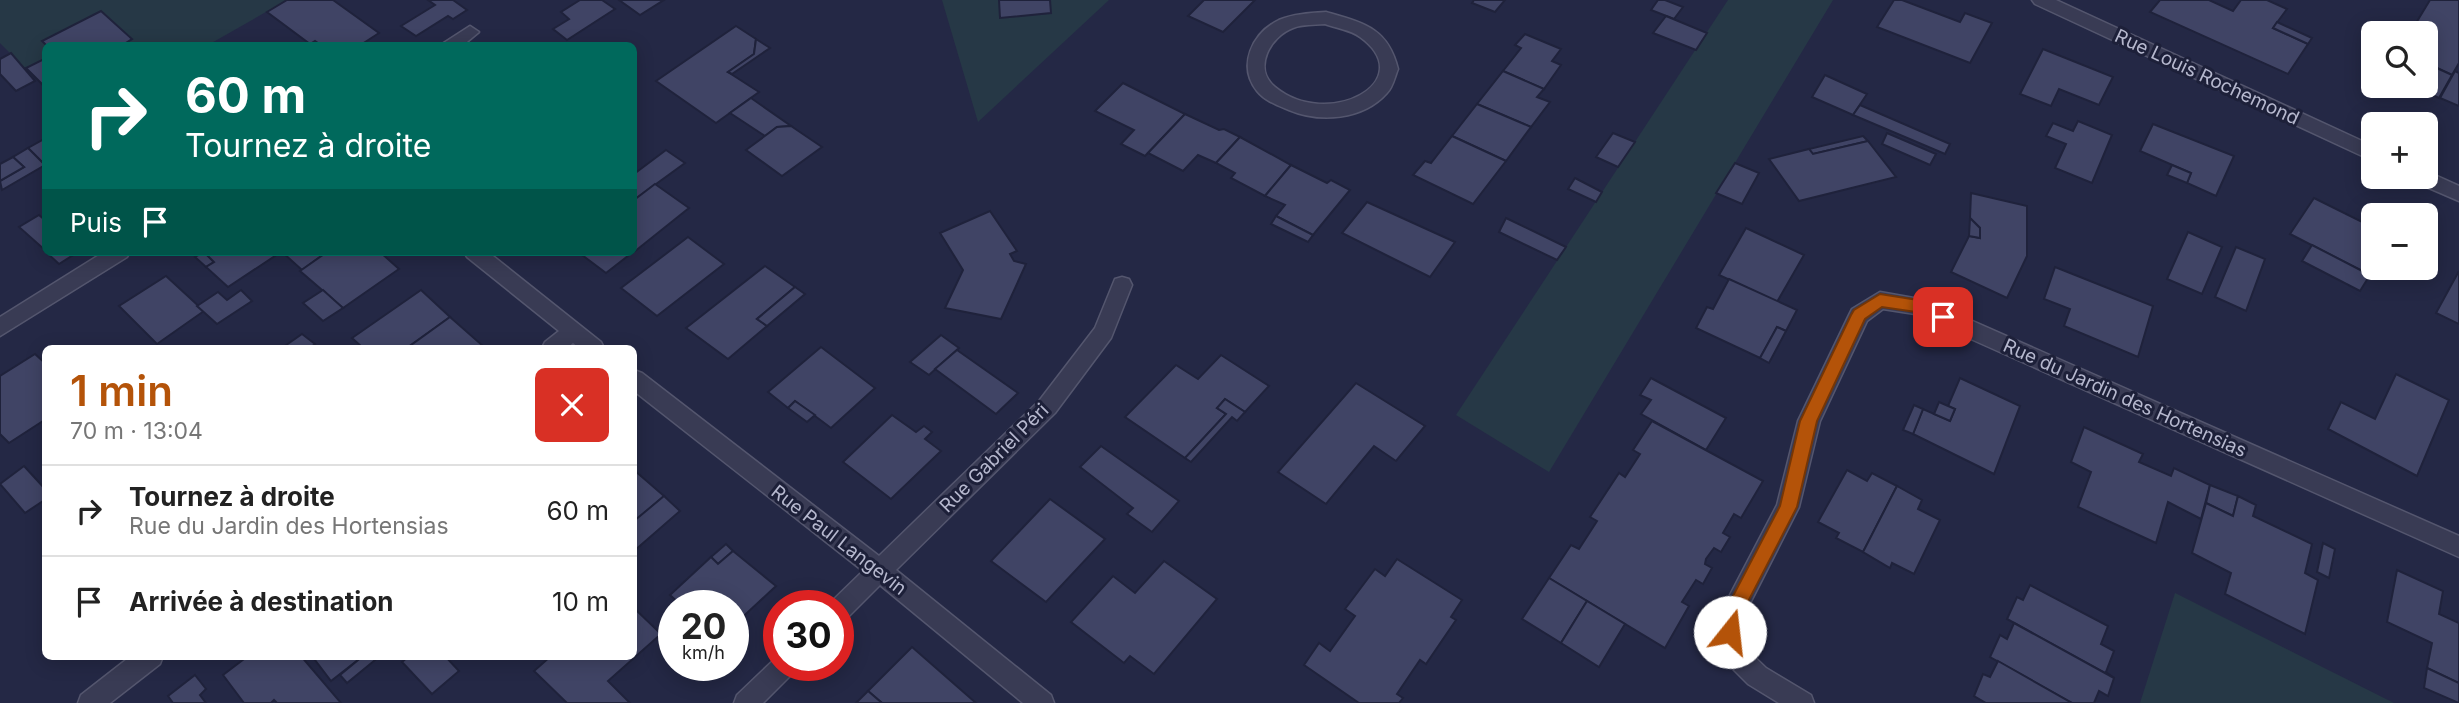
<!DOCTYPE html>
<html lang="fr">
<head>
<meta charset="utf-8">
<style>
	:root { --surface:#fff; --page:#f6f6f6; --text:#222; --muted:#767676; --line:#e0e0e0; --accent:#b45309 }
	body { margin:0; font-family:Inter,sans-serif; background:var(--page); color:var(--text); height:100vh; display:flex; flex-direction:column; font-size:26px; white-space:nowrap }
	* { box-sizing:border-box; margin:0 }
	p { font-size:23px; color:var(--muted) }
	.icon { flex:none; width:38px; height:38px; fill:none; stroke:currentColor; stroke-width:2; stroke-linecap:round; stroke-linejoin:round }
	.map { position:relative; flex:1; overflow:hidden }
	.side { position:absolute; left:42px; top:345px; width:595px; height:315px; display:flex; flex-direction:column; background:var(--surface); border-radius:10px; box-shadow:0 4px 18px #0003 }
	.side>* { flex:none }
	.banner { position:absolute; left:42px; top:42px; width:595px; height:214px; border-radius:10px; box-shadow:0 4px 18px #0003; background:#00695c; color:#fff; overflow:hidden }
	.controls { position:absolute; left:2361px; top:21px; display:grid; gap:14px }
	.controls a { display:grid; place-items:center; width:77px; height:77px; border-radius:10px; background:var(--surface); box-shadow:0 4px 18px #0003; font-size:35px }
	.speed { position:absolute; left:658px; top:590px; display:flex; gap:14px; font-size:35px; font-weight:700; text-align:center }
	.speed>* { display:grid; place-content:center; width:91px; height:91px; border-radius:50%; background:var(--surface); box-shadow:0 4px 18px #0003; line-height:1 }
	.speed small { font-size:18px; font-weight:400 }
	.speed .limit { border:10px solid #d22; background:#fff; color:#111 }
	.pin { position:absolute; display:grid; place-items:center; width:60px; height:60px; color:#fff; margin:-30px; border-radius:14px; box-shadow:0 4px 10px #0006 }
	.me { position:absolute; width:77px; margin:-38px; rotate:16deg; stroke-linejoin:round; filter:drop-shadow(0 0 5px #0008) }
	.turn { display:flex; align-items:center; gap:24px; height:147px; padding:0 28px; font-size:32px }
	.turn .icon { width:91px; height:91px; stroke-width:2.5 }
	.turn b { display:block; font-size:49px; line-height:60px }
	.then { display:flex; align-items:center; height:66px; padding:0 28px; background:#0003; gap:14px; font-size:26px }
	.round { display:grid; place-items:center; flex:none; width:74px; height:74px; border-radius:10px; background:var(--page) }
	.overview { display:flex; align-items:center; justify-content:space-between; height:119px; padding:0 28px }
	h1 { font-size:42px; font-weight:600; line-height:52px; color:var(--accent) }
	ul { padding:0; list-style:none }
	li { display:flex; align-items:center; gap:21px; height:91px; padding:0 28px; border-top:2px solid var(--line) }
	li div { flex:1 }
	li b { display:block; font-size:26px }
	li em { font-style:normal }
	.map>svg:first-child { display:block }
</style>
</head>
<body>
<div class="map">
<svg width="2459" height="703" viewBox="0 0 2459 703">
	<rect width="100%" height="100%" fill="#242845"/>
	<g fill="#263846">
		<polygon points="0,0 287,0 208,45 46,46 45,88 0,43"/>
		<polygon points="942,0 1109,0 978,122"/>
		<polygon points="1728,0 1833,0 1549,472 1456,415"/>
		<polygon points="2175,593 2394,703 2140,703"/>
	</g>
	<g fill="#404465" stroke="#1f223b" stroke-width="2">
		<polygon points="287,0 333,0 379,33 359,46 322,46 315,41 310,44 267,12"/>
		<polygon points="428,0 453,0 467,10 453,19 448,16 416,36 401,26 435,5"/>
		<polygon points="580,0 602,0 615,9 567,40 553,29 569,19 561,12"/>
		<polygon points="619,0 664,0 640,15"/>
		<polygon points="999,0 1050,0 1051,13 1000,18"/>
		<polygon points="1204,0 1255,0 1223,32 1188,16"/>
		<polygon points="1474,0 1505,0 1495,12 1472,3"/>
		<polygon points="1658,0 1665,0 1683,7 1674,19 1651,10"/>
		<polygon points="1894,0 1902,0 1960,22 1965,13 1992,23 1970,63 1877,27"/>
		<polygon points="2160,0 2209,0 2233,11 2241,0 2267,0 2287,9 2273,28 2308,44 2288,74 2150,12"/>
		<polygon points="2430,0 2459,0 2459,63 2452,75 2426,63 2426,33 2410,33"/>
		<polygon points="101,11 132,39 121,46 47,46 42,41"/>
		<polygon points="1666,16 1707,33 1696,50 1653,33"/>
		<polygon points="2277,22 2312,38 2308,44 2273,28"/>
		<polygon points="736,26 756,39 754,54 728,72 759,92 716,123 656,81"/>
		<polygon points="1525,34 1561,49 1552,61 1561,65 1544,89 1503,71 1521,48 1515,45"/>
		<polygon points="756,39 770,48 732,74 728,72 754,54"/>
		<polygon points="2043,49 2113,77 2099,105 2059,89 2051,106 2020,94"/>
		<polygon points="11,53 35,81 16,91 0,74 0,59"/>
		<polygon points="46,58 46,88 26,68"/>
		<polygon points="2426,63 2452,75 2439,98 2412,86 2426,86"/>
		<polygon points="1503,71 1544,89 1537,97 1550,102 1531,127 1477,104"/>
		<polygon points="2455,71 2459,73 2459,106 2440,98"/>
		<polygon points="1825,75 1867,94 1853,115 1812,97"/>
		<polygon points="1123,83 1185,114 1145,156 1121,144 1134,130 1095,111"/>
		<polygon points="751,98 791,126 777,127 765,136 730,113"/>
		<polygon points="1477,104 1531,127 1506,161 1452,136"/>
		<polygon points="1860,105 1950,144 1945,154 1853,115"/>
		<polygon points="1185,114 1219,130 1224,129 1240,137 1216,163 1198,155 1183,171 1148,153"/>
		<polygon points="2078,121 2112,135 2092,183 2055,168 2066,144 2046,136 2053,123 2073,131"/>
		<polygon points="2153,124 2234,156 2216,196 2187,183 2191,173 2140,151"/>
		<polygon points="791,126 822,147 782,176 746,150 777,127"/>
		<polygon points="1613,133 1635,142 1618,167 1596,157"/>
		<polygon points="1887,133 1936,154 1930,165 1882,144"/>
		<polygon points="1452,136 1506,161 1473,204 1413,175 1425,161 1431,163"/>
		<polygon points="1863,136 1868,141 1813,154 1809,149"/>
		<polygon points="1240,137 1291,165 1265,196 1231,178 1235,173 1216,163"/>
		<polygon points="46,138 46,164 44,164 28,148"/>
		<polygon points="1868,141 1896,177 1799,201 1769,159 1809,149 1813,154"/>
		<polygon points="28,148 45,165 2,190 0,181 24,167 13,157"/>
		<polygon points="666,150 685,163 634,200 634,174"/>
		<polygon points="13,157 24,167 0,181 0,164"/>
		<polygon points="1735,163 1759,173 1742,204 1716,193"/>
		<polygon points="1291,165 1327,183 1331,180 1350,190 1313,235 1276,216 1285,205 1265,196"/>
		<polygon points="2172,165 2191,173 2187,183 2167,175"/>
		<polygon points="1575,178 1602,192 1596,202 1568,189"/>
		<polygon points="655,184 689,208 634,252 634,200"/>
		<polygon points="1971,193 2027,206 2027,256 2007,298 1951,272 1969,236 1980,238 1980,228 1970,218"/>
		<polygon points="2314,198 2364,223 2366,219 2373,222 2374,268 2370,275 2290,234"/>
		<polygon points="1367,202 1455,242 1430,277 1342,233"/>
		<polygon points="990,211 1017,251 1010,254 1014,261 1026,264 1001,319 945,308 963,270 940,233"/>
		<polygon points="39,215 46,221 46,251 19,227"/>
		<polygon points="1276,216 1313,235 1308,242 1271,224"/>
		<polygon points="1506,218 1566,247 1557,260 1499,232"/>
		<polygon points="1970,218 1980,228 1980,238 1969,236"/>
		<polygon points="1746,228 1804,255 1777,302 1719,275"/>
		<polygon points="2188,232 2222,247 2202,294 2167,279"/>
		<polygon points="688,237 724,264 657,316 621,288"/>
		<polygon points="2312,245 2370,275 2360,291 2302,261"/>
		<polygon points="2236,247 2265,259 2246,311 2215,297"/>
		<polygon points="46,252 78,252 59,264"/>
		<polygon points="204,252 214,262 206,267 195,257"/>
		<polygon points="204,252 281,252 228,287 206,267 214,262"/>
		<polygon points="282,252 327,252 302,270"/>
		<polygon points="327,252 380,252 399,269 343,308 300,271"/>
		<polygon points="578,252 633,252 606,273"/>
		<polygon points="765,266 795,287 757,319 767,326 728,359 686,328"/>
		<polygon points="2055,267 2153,306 2138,357 2064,326 2070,309 2044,299"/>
		<polygon points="2459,271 2459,324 2436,313"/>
		<polygon points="166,276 204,311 157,344 119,306"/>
		<polygon points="1729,279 1797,310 1786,331 1777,327 1760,358 1696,328 1707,307 1713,309"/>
		<polygon points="795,287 805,294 767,326 757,319"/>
		<polygon points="241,290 252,301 217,324 197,306 218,292 227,300"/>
		<polygon points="323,290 343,308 323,321 303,303"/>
		<polygon points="421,290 450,317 407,348 363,348 352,338"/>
		<polygon points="450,317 483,346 407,348"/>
		<polygon points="1777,327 1786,331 1769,363 1760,358"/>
		<polygon points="302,334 315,344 310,348 282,348"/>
		<polygon points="941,335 959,348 929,375 910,362"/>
		<polygon points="821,347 875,388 831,428 795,401 788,408 768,392"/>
		<polygon points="957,350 1018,393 996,414 935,369"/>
		<polygon points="35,354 46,364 46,419 9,443 0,434 0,376"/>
		<polygon points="1221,355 1269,386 1245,412 1225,399 1217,408 1226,414 1185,458 1125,417 1176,365 1198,379"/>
		<polygon points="2396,374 2449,400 2417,476 2328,429 2341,402 2375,419"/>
		<polygon points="1651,378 1726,418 1706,450 1641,414 1651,400 1640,395"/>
		<polygon points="1960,378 2020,406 1994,474 1913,434 1923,409 1950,421 1955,409 1948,406"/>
		<polygon points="1356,383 1425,426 1396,461 1374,446 1326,504 1278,472"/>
		<polygon points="1225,399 1245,412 1237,421 1232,417 1191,462 1185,458 1226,414 1217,408"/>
		<polygon points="795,401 815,415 807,422 788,408"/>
		<polygon points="1939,402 1955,409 1950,421 1934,414"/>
		<polygon points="1914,405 1923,409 1913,434 1903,430"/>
		<polygon points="892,415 916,432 924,426 932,432 925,439 941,451 891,499 843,462"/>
		<polygon points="1652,421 1763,481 1741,518 1734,514 1723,533 1730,537 1721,552 1714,548 1706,559 1705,564 1712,568 1703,584 1696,580 1682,602 1689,606 1665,648 1549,578 1571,545 1579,549 1597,521 1590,517 1619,473 1625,477 1640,454 1633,450"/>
		<polygon points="2084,427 2143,454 2139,462 2171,476 2174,468 2210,485 2201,519 2168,502 2156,543 2078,507 2091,472 2071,462"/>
		<polygon points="1101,446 1179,501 1152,532 1127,514 1133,508 1080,467"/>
		<polygon points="24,466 46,490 46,499 25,513 0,484"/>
		<polygon points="634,470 664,496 634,522"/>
		<polygon points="1847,470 1867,481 1872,473 1897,486 1863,552 1836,538 1839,533 1818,522"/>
		<polygon points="2210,485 2238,496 2233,516 2206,503"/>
		<polygon points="1897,486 1922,500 1918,509 1940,520 1914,574 1892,563 1890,568 1863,552"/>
		<polygon points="664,496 680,511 634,551 634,521"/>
		<polygon points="2238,496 2256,505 2253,516 2312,544 2305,573 2318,580 2305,634 2225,594 2231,573 2192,553 2206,503 2233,516"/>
		<polygon points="1050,499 1105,539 1046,602 991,561"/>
		<polygon points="2323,543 2335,549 2329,578 2317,572"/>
		<polygon points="726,544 733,551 718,564 711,557"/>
		<polygon points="733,551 776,586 733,626 733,606 682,606 670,595 711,557 718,564"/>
		<polygon points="1397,559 1462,600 1451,617 1456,620 1426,664 1420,660 1397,694 1403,698 1399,703 1359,703 1304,665 1319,643 1330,651 1355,616 1345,609 1375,569 1385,576"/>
		<polygon points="1164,561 1217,599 1154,674 1130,656 1124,663 1071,622 1113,576 1135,593"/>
		<polygon points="2397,570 2443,591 2439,614 2459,623 2459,683 2427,668 2432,643 2387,622"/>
		<polygon points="1549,578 1587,601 1561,643 1522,619"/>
		<polygon points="2030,585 2108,626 2101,644 2114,651 2106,672 2114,678 2007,619 2017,597 2023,600"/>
		<polygon points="1587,601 1625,624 1599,667 1561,643"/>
		<polygon points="634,608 661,634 608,681 630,703 567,703 534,671 551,656 634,656"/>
		<polygon points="2014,623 2114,678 2108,696 2099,691 2094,703 2072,703 1990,657 2000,635 2007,639"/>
		<polygon points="912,647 976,703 882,703 868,691"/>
		<polygon points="248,656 301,656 341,703 277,703 274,700 271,703 244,703 223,675"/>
		<polygon points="312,656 363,656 331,681"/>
		<polygon points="363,656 380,656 347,683 340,675"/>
		<polygon points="409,656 445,656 459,671 432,694 402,662"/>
		<polygon points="1998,661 2072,703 1986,703 1974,696 1983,674 1990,677"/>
		<polygon points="2427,668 2459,683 2459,703 2424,688"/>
		<polygon points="195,675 206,689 200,695 206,703 173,703 168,696"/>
		<polygon points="868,691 882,703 856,703"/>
	</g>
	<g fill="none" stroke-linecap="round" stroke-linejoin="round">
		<g stroke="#54566e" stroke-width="3">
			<g id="minor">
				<polygon points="2032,0 2056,0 2373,146 2373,161 2035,4"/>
				<path d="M1326,12C1364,23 1388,28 1398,69C1395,76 1393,87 1387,93C1363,120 1320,123 1289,110C1277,105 1265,101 1257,91C1237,66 1252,33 1279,20C1293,14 1310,13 1326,12ZM1325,24C1336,28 1351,30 1360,37C1421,81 1328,131 1275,87C1252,68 1271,36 1293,28C1303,24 1315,25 1325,24Z"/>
				<polygon points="470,26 479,32 462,46 439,46"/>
				<polygon points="2426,171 2459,186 2459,201 2415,182 2413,177 2426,177"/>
				<polygon points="104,252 130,252 127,257 0,336 0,317"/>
				<polygon points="464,252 488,252 601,342 604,348 579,348 573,343 567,348 542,348 545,342 559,331 467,257"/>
				<polygon points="1122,277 1129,279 1132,285 1111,338 1055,413 896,570 1051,695 1054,703 1023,703 880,585 846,619 838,622 838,606 829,606 830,603 863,571 634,391 634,370 642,373 879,556 1039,401 1095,328 1115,279"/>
				<polygon points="1880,292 1925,300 2459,536 2459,557 1915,314 1883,309 1867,321 1820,421 1799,507 1743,617 1741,644 1766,668 1811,695 1814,703 1779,703 1748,684 1720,656 1717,648 1719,616 1777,505 1798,421 1849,315 1852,309"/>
				<polygon points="779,655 779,665 796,665 793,673 763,703 734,703 737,695"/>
				<polygon points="131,656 163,656 160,664 110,703 78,703 81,695"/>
			</g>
		</g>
		<use href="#minor" fill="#393b54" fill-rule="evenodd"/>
	</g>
	<polygon fill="#b45309" stroke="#753606" stroke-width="2" points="1880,294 1918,300 1948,312 1951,317 1943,323 1916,312 1882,307 1865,319 1817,421 1797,507 1740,617 1736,638 1730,641 1724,638 1721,632 1722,617 1780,506 1800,421 1851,315 1854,310"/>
	<g text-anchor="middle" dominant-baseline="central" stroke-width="6" stroke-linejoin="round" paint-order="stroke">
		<g font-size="19" fill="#b6b8ce" stroke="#1d2039">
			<text transform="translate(2207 77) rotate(25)">Rue Louis Rochemond</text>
			<text transform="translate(2125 398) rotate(24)">Rue du Jardin des Hortensias</text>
			<text transform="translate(994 458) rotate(-45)">Rue Gabriel Péri</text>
			<text transform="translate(839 540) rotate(38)">Rue Paul Langevin</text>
		</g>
	</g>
</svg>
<div class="controls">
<a><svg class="icon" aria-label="search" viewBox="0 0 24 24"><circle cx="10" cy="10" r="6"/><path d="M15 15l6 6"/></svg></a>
<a>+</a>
<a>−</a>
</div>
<div class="speed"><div>20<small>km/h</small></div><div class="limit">30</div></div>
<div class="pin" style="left:1943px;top:317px;background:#d93025"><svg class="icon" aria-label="arrive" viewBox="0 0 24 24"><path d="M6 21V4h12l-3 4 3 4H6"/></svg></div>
<svg class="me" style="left:1730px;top:632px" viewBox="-20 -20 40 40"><circle r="19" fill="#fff"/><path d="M0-13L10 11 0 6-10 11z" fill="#b45309"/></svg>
<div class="banner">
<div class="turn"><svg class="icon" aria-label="right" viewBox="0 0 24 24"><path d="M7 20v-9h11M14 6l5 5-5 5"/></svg><div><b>60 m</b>Tournez à droite</div></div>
<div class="then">Puis<svg class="icon" aria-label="arrive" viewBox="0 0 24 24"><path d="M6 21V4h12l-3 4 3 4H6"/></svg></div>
</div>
<section class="side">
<div class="overview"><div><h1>1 min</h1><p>70 m · 13:04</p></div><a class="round" style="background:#d93025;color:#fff"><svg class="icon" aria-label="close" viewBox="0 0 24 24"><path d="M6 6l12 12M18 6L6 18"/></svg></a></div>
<ul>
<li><svg class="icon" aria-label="right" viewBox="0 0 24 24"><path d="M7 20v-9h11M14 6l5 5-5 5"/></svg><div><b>Tournez à droite</b><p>Rue du Jardin des Hortensias</p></div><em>60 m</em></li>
<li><svg class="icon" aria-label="arrive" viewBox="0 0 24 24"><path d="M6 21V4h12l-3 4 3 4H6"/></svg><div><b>Arrivée à destination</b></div><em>10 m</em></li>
</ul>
</section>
</div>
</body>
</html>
